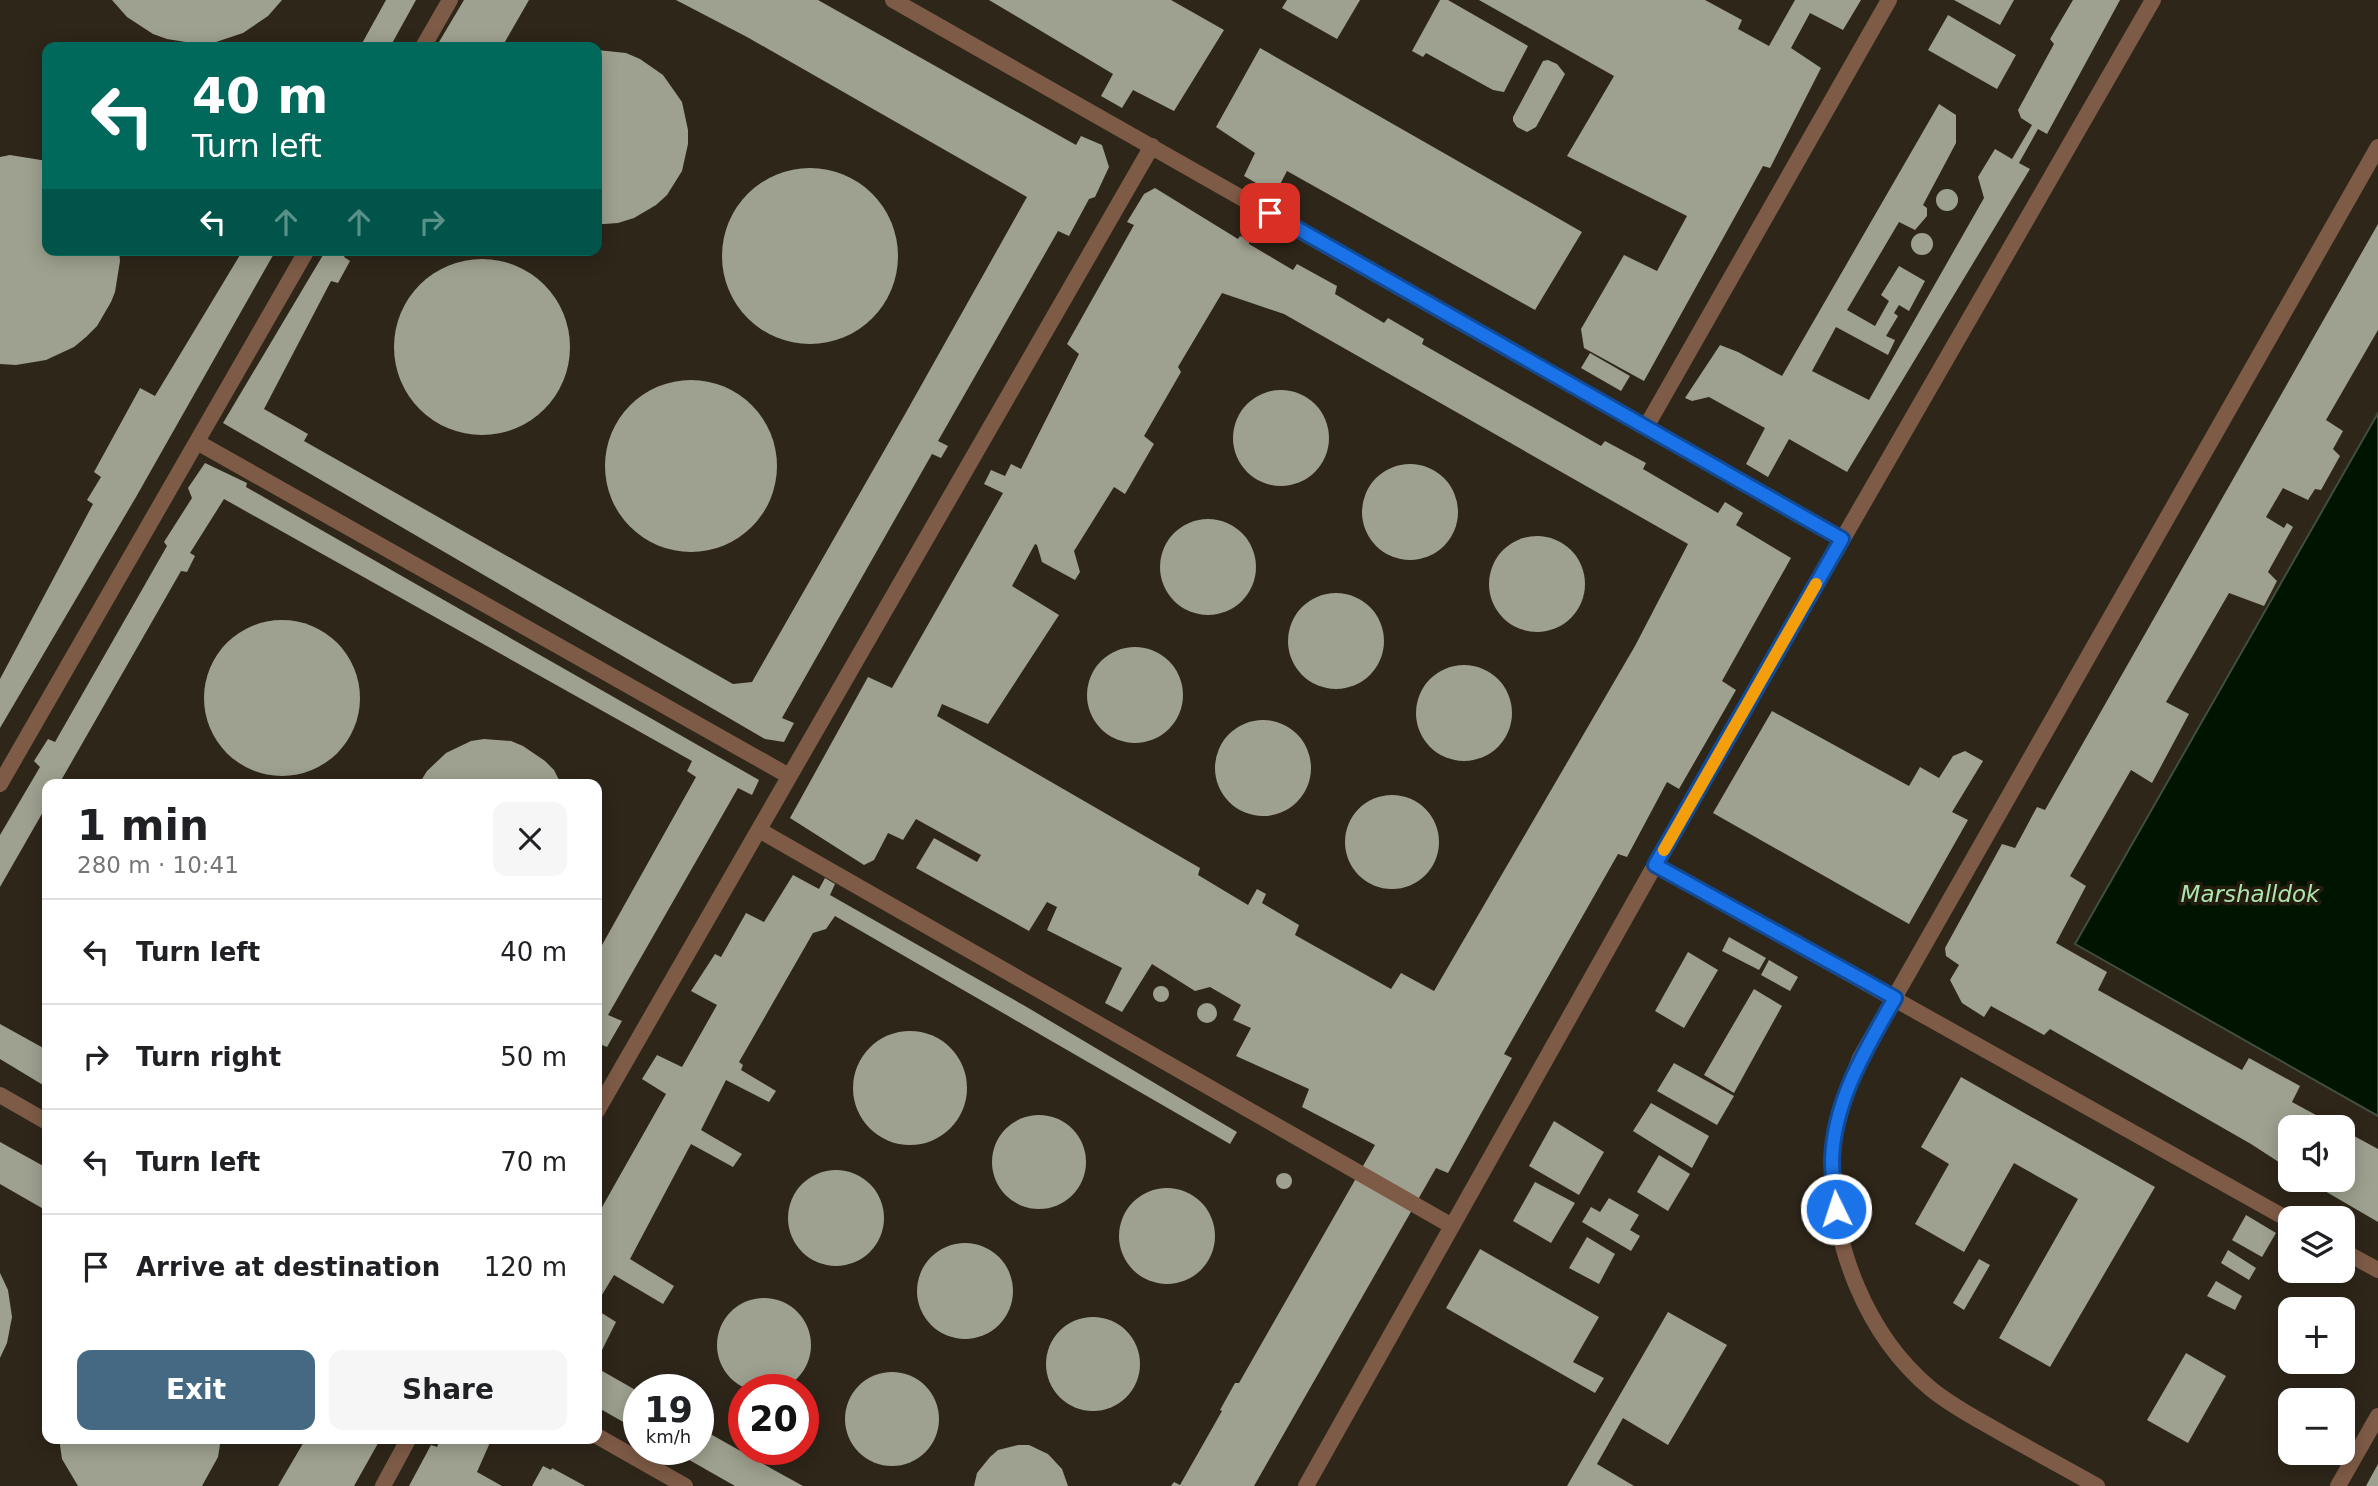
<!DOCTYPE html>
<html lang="en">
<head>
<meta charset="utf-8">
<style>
	:root { --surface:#fff; --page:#f6f6f6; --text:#202124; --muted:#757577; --line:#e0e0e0; --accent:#456982 }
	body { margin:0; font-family:"DejaVu Sans",sans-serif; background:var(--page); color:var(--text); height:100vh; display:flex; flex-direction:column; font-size:26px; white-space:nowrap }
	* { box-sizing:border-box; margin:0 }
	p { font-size:23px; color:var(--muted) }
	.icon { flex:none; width:38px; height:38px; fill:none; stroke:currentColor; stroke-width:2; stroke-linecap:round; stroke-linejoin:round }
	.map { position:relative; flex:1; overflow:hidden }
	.details { position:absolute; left:42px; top:779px; width:560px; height:665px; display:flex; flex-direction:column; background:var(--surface); border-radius:14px; box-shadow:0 4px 18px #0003 }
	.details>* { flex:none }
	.guide { position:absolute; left:42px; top:42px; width:560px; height:214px; border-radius:14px; box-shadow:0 4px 18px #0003; background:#00695c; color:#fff; overflow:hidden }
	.fabs { position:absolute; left:2278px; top:1115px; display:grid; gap:14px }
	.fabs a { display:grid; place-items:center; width:77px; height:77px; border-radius:14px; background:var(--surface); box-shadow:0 4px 18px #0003; font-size:35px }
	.speed { position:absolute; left:623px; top:1374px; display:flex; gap:14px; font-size:35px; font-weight:700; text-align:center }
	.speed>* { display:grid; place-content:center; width:91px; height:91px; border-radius:50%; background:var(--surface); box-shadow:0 4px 18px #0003; line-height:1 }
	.speed small { font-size:18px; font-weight:400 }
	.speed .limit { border:10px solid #d22; background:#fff; color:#111 }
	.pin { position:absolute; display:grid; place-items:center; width:60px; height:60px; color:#fff; margin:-30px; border-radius:14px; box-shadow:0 4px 10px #0006 }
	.me { position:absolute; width:77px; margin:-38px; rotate:356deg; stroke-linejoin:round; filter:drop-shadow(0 0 5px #0008) }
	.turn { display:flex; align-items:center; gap:24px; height:147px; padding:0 35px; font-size:32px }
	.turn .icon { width:91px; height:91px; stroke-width:2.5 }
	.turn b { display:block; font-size:49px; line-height:60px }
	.lanes { display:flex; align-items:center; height:66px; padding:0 35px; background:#0003; justify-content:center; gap:35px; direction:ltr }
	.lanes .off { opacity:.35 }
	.round { display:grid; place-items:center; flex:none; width:74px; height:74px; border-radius:14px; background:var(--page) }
	.headline { display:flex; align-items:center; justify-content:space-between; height:119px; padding:0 35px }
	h1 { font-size:42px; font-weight:600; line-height:52px }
	.cta { display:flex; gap:14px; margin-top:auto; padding:14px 35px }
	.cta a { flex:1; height:80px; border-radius:14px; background:var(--accent); color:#fff; font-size:28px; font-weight:600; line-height:80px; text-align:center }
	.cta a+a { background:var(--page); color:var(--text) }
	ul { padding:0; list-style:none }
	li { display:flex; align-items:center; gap:21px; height:105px; padding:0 35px; border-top:2px solid var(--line) }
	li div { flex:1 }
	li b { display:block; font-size:26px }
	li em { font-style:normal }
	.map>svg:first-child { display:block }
</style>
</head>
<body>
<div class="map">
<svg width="2378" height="1486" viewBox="0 0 2378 1486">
	<rect width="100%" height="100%" fill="#2e2619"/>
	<polygon fill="#001402" stroke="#414e3e" stroke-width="2" points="2378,413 2378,1116 2075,944"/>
	<g fill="#9ea18f" fill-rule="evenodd">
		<polygon points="112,0 282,0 268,16 243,33 213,43 198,44 167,39 153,34 127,17"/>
		<polygon points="386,0 416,0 390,47 360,47"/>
		<polygon points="464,0 529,0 502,47 436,47"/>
		<polygon points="676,0 818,0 1076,145 1081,136 1102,145 1109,167 1095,197 1089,199 1069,236 1058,231 938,441 948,446 941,458 932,454 782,718 794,723 784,742 765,739 223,423 326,250 348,250 344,257 350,261 338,283 331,281 264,409 308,434 304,441 733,684 752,682 904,416 1027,197 747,37"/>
		<polygon points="989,0 1171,0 1224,30 1174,111 1133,90 1122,108 1101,96 1113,74"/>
		<polygon points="1287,0 1360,0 1337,39 1282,8"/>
		<polygon points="1440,0 1448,0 1528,46 1504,92 1493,90 1426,53 1423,57 1412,51"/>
		<polygon points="1479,0 1705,0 1742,20 1738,29 1769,46 1795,0 1861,0 1843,30 1810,13 1791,48 1821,68 1770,168 1763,166 1644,381 1584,348 1581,329 1624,255 1657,271 1687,216 1567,156 1614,76"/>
		<polygon points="1954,0 2014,0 2000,25"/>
		<polygon points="2073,0 2120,0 2047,134 2038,129 2019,163 2030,169 1847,472 1789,439 1768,477 1746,464 1765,428 1709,397 1692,401 1685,398 1720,345 1738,352 1782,376 1939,104 1956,115 1956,143 1923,205 1927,208 1927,216 1915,230 1899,222 1847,310 1875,326 1889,301 1881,295 1899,266 1925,281 1909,311 1899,305 1894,313 1898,316 1886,336 1895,340 1888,355 1836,327 1812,371 1869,400 1984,198 1978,177 1995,149 2012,159 2032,125 2021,118 2018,110 2054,44 2050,39"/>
		<polygon points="1948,15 2016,55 1997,89 1928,50"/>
		<polygon points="1260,48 1582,232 1535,310 1287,171 1275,194 1244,176 1255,153 1216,127"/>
		<polygon points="597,50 626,53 640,59 663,75 682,102 688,130 688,144 682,171 667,195 656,205 634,218 618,223 604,224 597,224"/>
		<polygon points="1548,60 1557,64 1565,74 1536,127 1527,132 1517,127 1513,121 1513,117 1543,61"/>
		<polygon points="10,155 47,161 47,250 119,250 120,261 115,292 111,302 97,326 86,337 74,347 46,360 16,365 0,364 0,157"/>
		<circle cx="810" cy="256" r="88"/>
		<path d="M1155,188L1238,239L1240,236L1249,240V244L1293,270L1297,264L1337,286L1335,294L1384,323L1388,318L1424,339L1422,344L1601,446L1605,441L1646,463L1643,469L1718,513L1725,502L1743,513L1736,525L1791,558L1722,681L1736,690L1679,789L1667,782L1627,857L1618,854L1504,1054L1512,1058L1448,1173L1436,1168L1254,1486H1171L1174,1482L1180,1485L1222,1411L1220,1410L1235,1383H1239L1375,1145L1302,1107L1309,1089L1236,1056L1251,1028L1233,1020L1241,1005L1210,987L1195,991L1152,964L1122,1012L1105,1003L1122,968L1047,930L1057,907L1047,902L1029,931L916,868L934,838L977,862L981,855L916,819L903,840L888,833L874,860L864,865L790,818L868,677L892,688L1003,493L984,484L991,470L1005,476L1011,464L1021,469L1079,354L1067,344L1134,225L1127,222L1144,194ZM1222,293L1284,314L1688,544L1635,646L1434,991L1401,973L1391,989L1295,935L1299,925L1262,903L1266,894L1257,889L1248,905L1198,875L1200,868L937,716L942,704L988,724L1059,615L1012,586L1035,544L1037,545L1042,562L1075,580L1080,572L1074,551L1114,487L1125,494L1154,444L1144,436L1181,372L1178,367Z"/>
		<circle cx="1947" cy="200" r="11"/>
		<polygon points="2378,224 2378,330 2326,420 2343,431 2333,449 2340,456 2321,490 2315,489 2308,500 2283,488 2266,517 2284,528 2287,523 2293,527 2268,572 2277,581 2264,606 2229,593 2166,702 2189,714 2152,783 2131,770 2070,876 2086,886 2056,943 2107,972 2098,990 2242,1070 2249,1058 2300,1086 2292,1102 2338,1127 2291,1127 2291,1170 2251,1144 2050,1029 2044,1035 1991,1006 1984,1017 1962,1003 1950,980 1959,965 1946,956 1945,948 2002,844 2015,848 2037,807 2045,810"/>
		<circle cx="1922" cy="244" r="11"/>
		<polygon points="243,250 276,250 136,497 0,728 0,679 93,504 87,500 101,477 94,472 140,388 155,396"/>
		<circle cx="482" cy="347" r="88"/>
		<polygon points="1590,353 1630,376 1621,391 1581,368"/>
		<circle cx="691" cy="466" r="86"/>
		<circle cx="1281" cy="438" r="48"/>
		<polygon points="205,463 247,483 246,487 759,780 752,795 738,788 608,1015 622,1021 607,1047 597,1043 597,954 696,777 687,771 692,761 224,499 190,553 195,556 187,572 181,571 59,784 47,784 47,805 0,887 0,835 40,767 34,761 48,739 55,742 167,546 164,542 192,498 188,488"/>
		<circle cx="1410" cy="512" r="48"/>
		<circle cx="1208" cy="567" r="48"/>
		<circle cx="1537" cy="584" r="48"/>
		<circle cx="1336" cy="641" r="48"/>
		<circle cx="282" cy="698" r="78"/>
		<circle cx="1135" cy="695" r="48"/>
		<circle cx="1464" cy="713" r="48"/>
		<polygon points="1772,711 1909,786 1920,767 1939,778 1953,756 1965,751 1983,761 1952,812 1968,820 1909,924 1713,813"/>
		<circle cx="1263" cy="768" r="48"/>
		<polygon points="484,739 511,741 523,746 545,761 554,770 561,784 419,784 427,771 446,753 471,741"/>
		<circle cx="1392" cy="842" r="47"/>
		<polygon points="793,875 819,889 825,878 835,884 830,895 1025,1006 1237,1132 1230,1144 835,916 826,929 813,933 739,1062 743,1065 741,1070 776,1091 769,1102 726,1080 701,1130 742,1154 733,1167 691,1144 630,1259 674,1286 663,1304 614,1275 597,1303 597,1216 666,1094 642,1079 657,1055 682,1067 717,1005 691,991 715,954 721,957 746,913 764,922"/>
		<polygon points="1729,937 1766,958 1759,970 1722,951"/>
		<polygon points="1688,952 1718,970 1684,1028 1655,1011"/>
		<polygon points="1769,960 1798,977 1790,991 1761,975"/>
		<circle cx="1161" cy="994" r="8"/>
		<polygon points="1754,989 1782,1006 1734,1093 1704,1075"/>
		<circle cx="1207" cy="1013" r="10"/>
		<polygon points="0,1024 47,1050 47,1093 42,1091 43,1085 0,1059"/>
		<circle cx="910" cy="1088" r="57"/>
		<polygon points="1674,1063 1734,1096 1717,1125 1657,1091"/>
		<polygon points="1961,1077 2155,1187 2050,1367 1999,1338 2078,1199 2014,1163 1964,1252 1915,1224 1949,1164 1921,1147"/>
		<polygon points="1651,1103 1709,1136 1692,1168 1633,1131"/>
		<circle cx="1039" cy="1162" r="47"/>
		<polygon points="1554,1121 1604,1152 1579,1195 1529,1166"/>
		<polygon points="2343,1130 2378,1149 2378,1222 2306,1180 2343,1180"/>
		<polygon points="0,1142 47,1168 47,1211 0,1184"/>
		<polygon points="1659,1155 1690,1174 1668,1211 1637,1192"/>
		<circle cx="836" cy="1218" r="48"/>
		<circle cx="1284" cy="1181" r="8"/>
		<polygon points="1535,1182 1575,1203 1551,1243 1513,1221"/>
		<circle cx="1167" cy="1236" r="48"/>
		<polygon points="1609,1198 1639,1215 1630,1230 1640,1236 1631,1251 1582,1222 1591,1207 1600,1212"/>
		<polygon points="2246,1215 2276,1233 2262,1257 2232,1240"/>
		<polygon points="1587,1237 1615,1254 1599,1284 1569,1268"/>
		<circle cx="965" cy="1291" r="48"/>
		<polygon points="1480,1249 1599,1317 1573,1362 1604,1378 1595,1393 1446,1308"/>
		<polygon points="2228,1250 2256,1268 2249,1280 2221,1263"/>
		<polygon points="1979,1259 1990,1265 1964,1310 1953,1303"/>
		<polygon points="0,1273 8,1290 12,1317 7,1343 0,1358"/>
		<polygon points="2216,1281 2242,1296 2235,1310 2207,1296"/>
		<circle cx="764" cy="1345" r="47"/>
		<polygon points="597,1310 616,1322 597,1360"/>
		<polygon points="1668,1312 1727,1345 1668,1445 1623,1418 1597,1464 1634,1486 1567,1486"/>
		<circle cx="1093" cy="1364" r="47"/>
		<polygon points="2186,1353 2226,1376 2188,1443 2147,1420"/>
		<polygon points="597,1368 639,1392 639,1431 597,1407"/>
		<circle cx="892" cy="1419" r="47"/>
		<polygon points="698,1427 774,1470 803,1486 735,1486 670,1449 698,1449"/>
		<polygon points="59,1438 221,1438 218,1457 202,1486 78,1486 62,1459"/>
		<polygon points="303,1438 381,1438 354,1486 278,1486 305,1440"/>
		<polygon points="441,1438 492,1438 477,1472 502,1486 409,1486 431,1445 437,1447"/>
		<polygon points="1018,1445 1029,1445 1048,1454 1062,1469 1068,1486 974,1486 977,1473 990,1457 998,1450"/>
		<polygon points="2378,1464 2378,1486 2366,1486"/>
		<polygon points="543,1466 551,1470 552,1468 585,1486 532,1486"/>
	</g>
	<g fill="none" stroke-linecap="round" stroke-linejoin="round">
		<g stroke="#7e5b46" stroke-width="16">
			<polyline points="893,0 1842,539"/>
			<polyline points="423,47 450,0"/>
			<polyline points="1646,427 1889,0"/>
			<polyline points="197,442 789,776"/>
			<polyline points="0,784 307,250"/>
			<polyline points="759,830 1452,1226"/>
			<polyline points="1655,865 2291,1221"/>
			<polyline points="0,1095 47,1122"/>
			<polyline points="597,1111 1152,146"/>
			<polyline points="2343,1251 2378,1270"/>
			<polyline points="597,1436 685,1486"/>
			<polyline points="383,1486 409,1438"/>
			<polyline points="1306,1486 1655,865 2153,0"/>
			<path d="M2097,1486C2066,1469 2034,1451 2003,1434C1979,1420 1953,1407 1931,1389C1866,1335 1831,1244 1832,1161C1833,1125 1847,1091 1860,1058L2378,147"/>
			<polyline points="2338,1486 2378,1416"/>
		</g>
	</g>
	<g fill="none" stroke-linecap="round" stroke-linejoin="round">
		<g stroke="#114b97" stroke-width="18">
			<path id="route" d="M1270,213L1842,539L1655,865L1895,998C1866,1049 1834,1100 1832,1160C1832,1176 1835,1193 1836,1209"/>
		</g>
		<use href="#route" stroke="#1a73e8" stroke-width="12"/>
		<polyline stroke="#f59e0b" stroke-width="12" points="1664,850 1816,584"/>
	</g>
	<g text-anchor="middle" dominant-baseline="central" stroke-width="7" stroke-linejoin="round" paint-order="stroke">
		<g font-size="23" font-style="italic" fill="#ace5ad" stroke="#241d0f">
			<text x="2250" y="894">Marshalldok</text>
		</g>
	</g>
</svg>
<div class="fabs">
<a><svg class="icon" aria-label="sound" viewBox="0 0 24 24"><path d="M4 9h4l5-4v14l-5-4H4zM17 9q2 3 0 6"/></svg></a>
<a><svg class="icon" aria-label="layers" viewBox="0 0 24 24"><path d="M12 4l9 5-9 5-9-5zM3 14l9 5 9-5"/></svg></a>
<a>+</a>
<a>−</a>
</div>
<div class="speed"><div>19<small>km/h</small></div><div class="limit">20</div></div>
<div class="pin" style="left:1270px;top:213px;background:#d93025"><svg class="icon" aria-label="arrive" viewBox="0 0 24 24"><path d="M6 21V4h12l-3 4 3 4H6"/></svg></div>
<svg class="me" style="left:1836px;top:1209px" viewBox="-20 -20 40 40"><circle r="17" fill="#1a73e8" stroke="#fff" stroke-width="3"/><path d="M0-11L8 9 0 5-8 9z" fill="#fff"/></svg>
<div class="guide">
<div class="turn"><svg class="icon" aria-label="left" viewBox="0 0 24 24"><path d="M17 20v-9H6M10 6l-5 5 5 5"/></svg><div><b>40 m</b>Turn left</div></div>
<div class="lanes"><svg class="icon" aria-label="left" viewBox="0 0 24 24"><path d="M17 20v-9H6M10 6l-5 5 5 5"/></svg><svg class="icon off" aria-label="ahead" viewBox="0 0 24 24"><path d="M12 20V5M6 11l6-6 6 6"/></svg><svg class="icon off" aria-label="ahead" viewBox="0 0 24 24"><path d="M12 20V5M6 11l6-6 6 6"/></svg><svg class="icon off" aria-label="right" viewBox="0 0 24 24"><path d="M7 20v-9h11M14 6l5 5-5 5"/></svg></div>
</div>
<section class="details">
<div class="headline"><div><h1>1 min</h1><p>280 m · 10:41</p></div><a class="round"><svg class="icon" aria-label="close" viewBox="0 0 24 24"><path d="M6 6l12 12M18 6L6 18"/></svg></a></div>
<ul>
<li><svg class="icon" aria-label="left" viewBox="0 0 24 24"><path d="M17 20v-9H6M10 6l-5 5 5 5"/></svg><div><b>Turn left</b></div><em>40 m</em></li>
<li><svg class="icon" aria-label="right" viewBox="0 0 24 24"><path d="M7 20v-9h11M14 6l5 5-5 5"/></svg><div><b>Turn right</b></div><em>50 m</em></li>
<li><svg class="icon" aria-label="left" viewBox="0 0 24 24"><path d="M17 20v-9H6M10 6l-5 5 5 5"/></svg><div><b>Turn left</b></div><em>70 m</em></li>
<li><svg class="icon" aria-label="arrive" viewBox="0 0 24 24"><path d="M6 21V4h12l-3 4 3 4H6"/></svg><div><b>Arrive at destination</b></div><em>120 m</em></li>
</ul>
<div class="cta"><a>Exit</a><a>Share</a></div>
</section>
</div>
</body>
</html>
